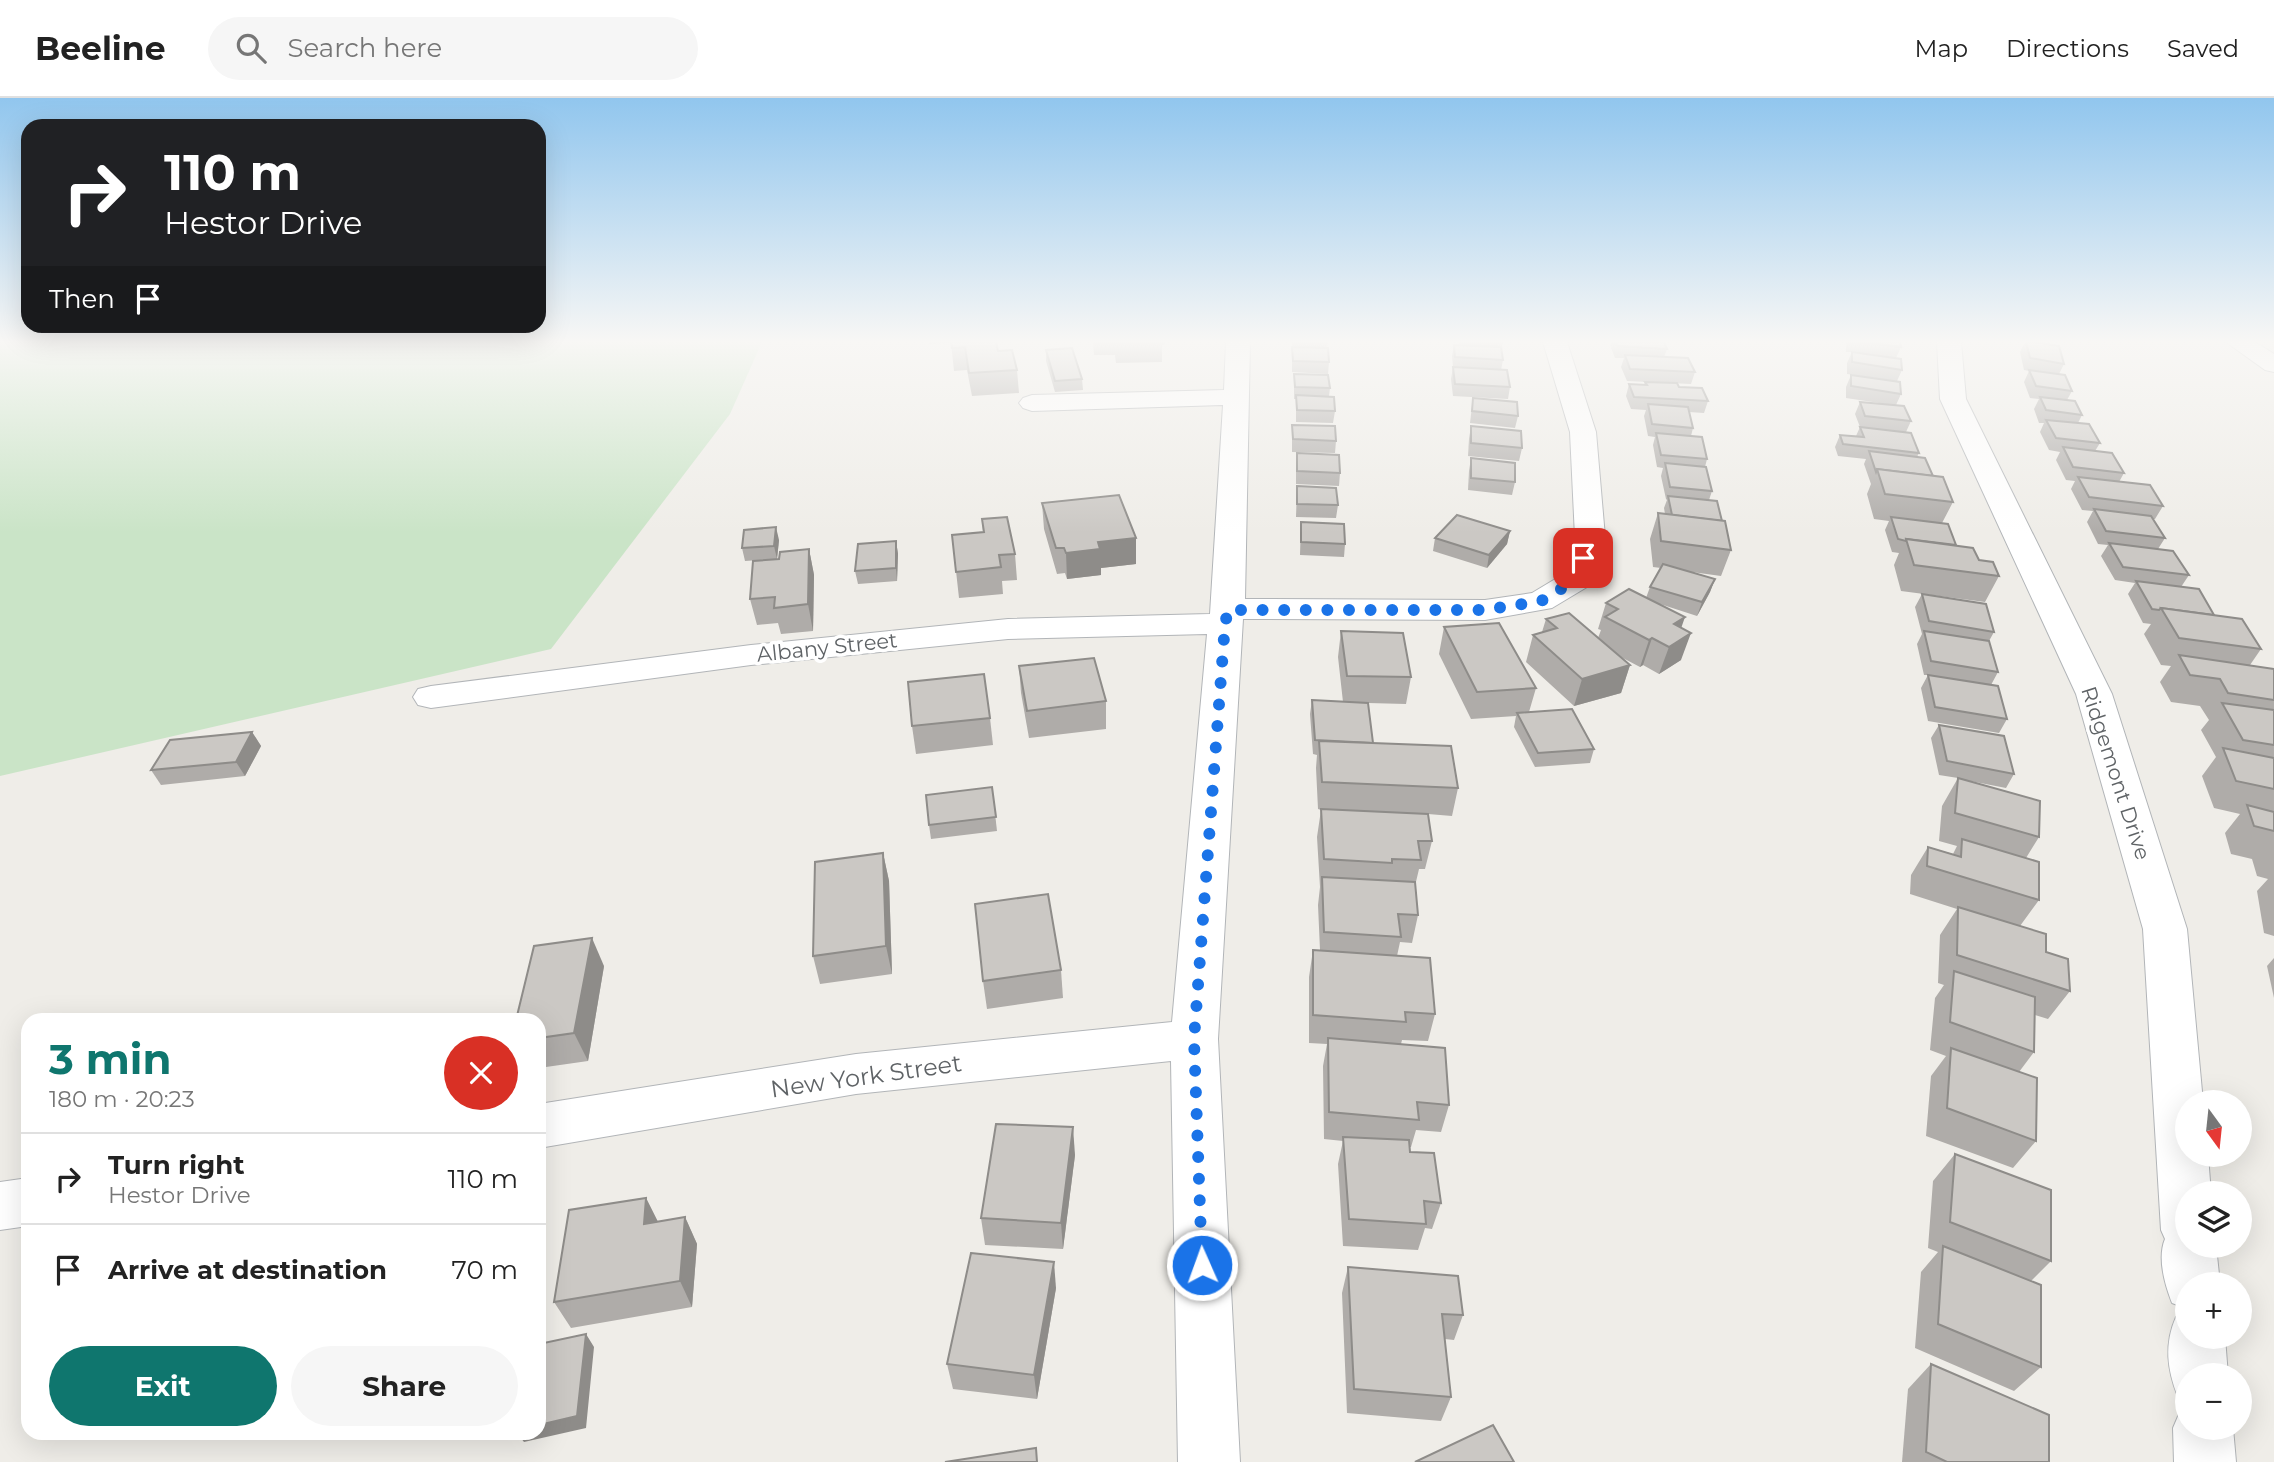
<!DOCTYPE html>
<html lang="en">
<head>
<meta charset="utf-8">
<style>
	:root { --surface:#fff; --page:#f6f6f6; --text:#222; --muted:#767676; --line:#e0e0e0; --accent:#0f766e }
	body { margin:0; font-family:Montserrat,sans-serif; background:var(--page); color:var(--text); height:100vh; display:flex; flex-direction:column; font-size:26px; white-space:nowrap }
	* { box-sizing:border-box; margin:0 }
	p { font-size:23px; color:var(--muted) }
	.icon { flex:none; width:38px; height:38px; fill:none; stroke:currentColor; stroke-width:2; stroke-linecap:round; stroke-linejoin:round }
	.map { position:relative; flex:1; overflow:hidden }
	.drawer { position:absolute; left:21px; top:915px; width:525px; height:427px; display:flex; flex-direction:column; background:var(--surface); border-radius:21px; box-shadow:0 7px 28px #0002 }
	.drawer>* { flex:none }
	.guide { position:absolute; left:21px; top:21px; width:525px; height:214px; border-radius:21px; box-shadow:0 7px 28px #0002; background:#202124; color:#fff; overflow:hidden }
	.needle { width:46px; rotate:165deg }
	.fabs { position:absolute; left:2175px; top:992px; display:grid; gap:14px }
	.fabs a { display:grid; place-items:center; width:77px; height:77px; border-radius:50%; background:var(--surface); box-shadow:0 7px 28px #0002; font-size:35px }
	.pin { position:absolute; display:grid; place-items:center; width:60px; height:60px; color:#fff; margin:-30px; border-radius:14px; box-shadow:0 4px 10px #0006 }
	.me { position:absolute; width:77px; margin:-38px; rotate:358deg; stroke-linejoin:round; filter:drop-shadow(0 0 5px #0008) }
	.turn { display:flex; align-items:center; gap:24px; height:147px; padding:0 28px; font-size:32px }
	.turn .icon { width:91px; height:91px; stroke-width:2.5 }
	.turn b { display:block; font-size:49px; line-height:60px }
	.then { display:flex; align-items:center; height:66px; padding:0 28px; background:#0003; gap:14px; font-size:26px }
	.round { display:grid; place-items:center; flex:none; width:74px; height:74px; border-radius:37px; background:var(--page) }
	.head { display:flex; align-items:center; justify-content:space-between; height:119px; padding:0 28px }
	h1 { font-size:42px; font-weight:700; line-height:52px; color:var(--accent) }
	.primary-button { display:flex; gap:14px; margin-top:auto; padding:14px 28px }
	.primary-button a { flex:1; height:80px; border-radius:42px; background:var(--accent); color:#fff; font-size:28px; font-weight:700; line-height:80px; text-align:center }
	.primary-button a+a { background:var(--page); color:var(--text) }
	ul { padding:0; list-style:none }
	li { display:flex; align-items:center; gap:21px; height:91px; padding:0 28px; border-top:2px solid var(--line) }
	li div { flex:1 }
	li b { display:block; font-size:26px }
	li em { font-style:normal }
	header { display:flex; align-items:center; gap:42px; box-sizing:border-box; height:98px; padding:0 35px; background:var(--surface); border-bottom:2px solid var(--line) }
	header strong { font-size:33px }
	nav { display:flex; gap:38px; margin-inline-start:auto; font-size:24px }
	.search { width:490px; height:63px; background:var(--page); display:flex; align-items:center; gap:18px; box-sizing:border-box; padding:0 24px; border-radius:38px; color:var(--muted); font-size:26px }
	.map>svg:first-child { display:block }
</style>
</head>
<body>
<header>
<strong>Beeline</strong>
<div class="search"><svg class="icon" aria-label="search" viewBox="0 0 24 24"><circle cx="10" cy="10" r="6"/><path d="M15 15l6 6"/></svg>Search here</div>
<nav><a>Map</a><a>Directions</a><a>Saved</a></nav>
</header>
<div class="map">
<svg width="2274" height="1364" viewBox="0 0 2274 1364">
	<rect width="100%" height="100%" fill="#efede8"/>
	<polygon fill="#cae4c7" points="0,244 762,244 730,316 551,551 0,678"/>
	<g fill="none" stroke-linecap="round" stroke-linejoin="round">
		<g stroke="#b2b5b8" stroke-width="2">
			<g id="street">
				<polygon points="1226,244 1250,244 1245,501 1485,502 1532,495 1562,477 1575,439 1570,334 1543,244 1567,244 1596,334 1605,439 1587,489 1552,510 1485,522 1243,521 1218,941 1240,1364 1178,1364 1171,963 856,996 539,1050 539,1006 856,956 1172,924 1207,536 1008,541 751,567 431,610 418,607 413,599 418,591 431,588 751,547 1008,521 1210,516 1223,307 1032,313 1023,310 1019,305 1023,300 1032,297 1224,292"/>
				<path d="M1937,244H1961L1966,301L2112,596L2187,831L2203,1004H2188V1057H2208L2211,1096H2188V1148H2216L2220,1186H2188V1211L2172,1205C2165,1187 2157,1160 2165,1141L2161,1132L2143,831L2076,596L1940,301Z"/>
				<polygon points="28,1080 28,1128 0,1132 0,1084"/>
				<path d="M2188,1214V1239H2225L2228,1278H2188V1303L2178,1299C2167,1271 2164,1246 2176,1219Z"/>
				<polygon points="2188,1306 2188,1330 2233,1330 2236,1364 2174,1364 2173,1330 2182,1309"/>
			</g>
		</g>
		<g stroke="#b4b7ba" stroke-width="2">
			<polygon id="secondary" points="2226,244 2255,244 2274,256 2274,274 2265,272"/>
		</g>
		<use href="#street" fill="#fff" fill-rule="evenodd"/>
		<use href="#secondary" fill="#fff" fill-rule="evenodd"/>
	</g>
	<g fill="#afaca9">
		<polygon points="929,244 998,244 996,244 998,253 1017,272 1019,295 972,298 967,272 954,273 951,245 929,246"/>
		<polygon points="1093,244 1165,244 1165,247 1162,247 1162,264 1116,265 1115,257 1094,257"/>
		<polygon points="1292,244 1328,244 1327,250 1329,264 1328,276 1292,274"/>
		<polygon points="1459,244 1503,244 1502,249 1459,247"/>
		<polygon points="1611,244 1664,244 1667,251 1664,259 1695,274 1691,286 1627,283 1621,269 1624,260 1615,260 1610,247"/>
		<polygon points="1846,244 1900,244 1901,249 1896,260 1902,272 1897,283 1847,276 1847,265 1852,254 1846,254"/>
		<polygon points="2025,244 2035,244 2064,266 2059,276 2072,293 2067,302 2082,317 2078,325 2100,345 2095,353 2124,375 2119,384 2163,408 2155,421 2153,421 2165,440 2158,451 2189,477 2181,489 2214,517 2261,551 2250,567 2274,571 2274,838 2264,835 2257,793 2268,781 2257,778 2252,761 2231,756 2225,735 2240,716 2214,710 2202,678 2216,659 2201,632 2209,622 2200,608 2171,604 2160,584 2171,568 2161,567 2144,536 2151,526 2143,525 2128,496 2135,485 2115,482 2101,458 2108,447 2098,446 2087,424 2093,413 2082,412 2071,391 2075,383 2066,382 2056,362 2060,354 2049,352 2040,334 2044,325 2039,325 2034,311 2039,301 2030,300 2024,284 2029,273 2024,272 2020,254"/>
		<polygon points="1454,247 1503,262 1501,272 1510,289 1508,301 1453,298 1451,281 1453,269 1452,258"/>
		<polygon points="1046,252 1082,281 1083,292 1055,294 1046,263"/>
		<polygon points="1294,276 1330,290 1329,298 1335,313 1333,325 1296,324 1296,301 1294,301"/>
		<polygon points="1851,277 1901,296 1896,307 1911,323 1906,334 1919,355 1917,359 1953,404 1942,425 1956,447 1979,462 1999,478 1985,504 1901,493 1894,467 1899,455 1892,454 1885,432 1889,423 1874,421 1867,396 1871,386 1864,366 1866,361 1838,358 1835,349 1840,337 1856,338 1860,329 1855,316 1860,304 1886,306 1846,300 1846,289"/>
		<polygon points="1645,284 1679,289 1708,303 1704,315 1689,314 1693,330 1691,338 1707,361 1705,369 1712,393 1709,402 1731,452 1721,478 1692,474 1715,481 1710,494 1697,518 1660,506 1681,530 1681,562 1659,576 1643,567 1640,569 1619,558 1630,567 1621,595 1574,608 1526,564 1533,537 1542,534 1546,521 1598,540 1601,532 1598,531 1606,505 1646,500 1650,489 1661,470 1653,469 1650,441 1658,415 1665,416 1664,410 1667,402 1666,401 1661,378 1663,370 1657,369 1653,347 1655,339 1648,338 1644,318 1646,312 1631,311 1626,298 1629,286 1644,287"/>
		<polygon points="1473,300 1518,318 1515,330 1470,325"/>
		<polygon points="1292,327 1336,343 1335,355 1292,354"/>
		<polygon points="1471,328 1522,350 1519,363 1468,358 1469,341"/>
		<polygon points="1297,355 1340,375 1339,388 1296,386 1296,368"/>
		<polygon points="1471,360 1515,384 1512,397 1468,392 1469,373"/>
		<polygon points="1297,388 1338,407 1336,420 1296,419"/>
		<polygon points="1042,405 1136,466 1101,470 1101,477 1067,481 1065,475 1057,476 1044,431"/>
		<polygon points="982,421 1015,456 1017,482 1002,483 1003,496 959,500 952,437 983,434"/>
		<polygon points="1301,424 1345,446 1344,459 1300,457"/>
		<polygon points="1510,433 1507,446 1487,470 1433,453 1435,440"/>
		<polygon points="779,442 777,461 745,463 742,450"/>
		<polygon points="896,443 898,456 897,483 858,486 855,473"/>
		<polygon points="809,451 814,477 813,533 781,536 778,525 757,527 750,501 779,461"/>
		<polygon points="1922,496 1994,534 1989,543 1998,574 1991,587 2007,621 1999,635 1928,623 1921,590 1928,577 1924,577 1917,546 1922,536 1915,509"/>
		<polygon points="1444,529 1536,590 1529,614 1594,651 1590,665 1535,669 1514,629 1516,618 1471,621 1439,556"/>
		<polygon points="1341,533 1411,579 1406,606 1368,605 1373,645 1458,690 1452,718 1428,716 1432,743 1425,771 1419,771 1415,788 1418,817 1412,845 1400,844 1397,858 1435,916 1428,943 1402,942 1401,946 1449,1007 1441,1034 1416,1032 1411,1049 1409,1049 1410,1054 1441,1105 1432,1131 1425,1130 1418,1152 1343,1148 1338,1066 1343,1043 1324,1041 1323,968 1327,946 1309,945 1309,879 1313,852 1320,852 1318,807 1320,789 1317,739 1321,712 1318,711 1316,670 1317,657 1313,656 1310,616 1312,602 1343,604 1338,559"/>
		<polygon points="1019,568 1106,603 1106,631 1029,640 1021,595"/>
		<polygon points="990,620 993,647 916,656 912,628"/>
		<polygon points="1939,627 2014,676 2006,690 1965,682 2039,739 2026,760 2039,802 2020,828 2046,854 2070,893 2048,921 2035,917 2034,954 2019,974 2036,1043 2013,1070 1926,1038 1931,978 1946,958 1930,952 1935,900 1944,887 1938,885 1940,837 1957,811 1910,796 1911,777 1928,749 1953,756 1957,748 1939,743 1942,708 1958,680 1939,677 1931,640"/>
		<polygon points="252,634 261,648 245,678 161,687 151,672"/>
		<polygon points="992,689 997,733 931,741 929,727"/>
		<polygon points="883,755 889,783 892,876 820,886 813,858"/>
		<polygon points="2274,860 2274,900 2267,868"/>
		<polygon points="604,868 588,963 539,970 539,922"/>
		<polygon points="1061,872 1063,900 987,911 983,883"/>
		<polygon points="1955,1056 2051,1163 2031,1183 2041,1269 2014,1293 1915,1250 1921,1174 1938,1154 1928,1150 1933,1083"/>
		<polygon points="1075,1057 1063,1151 985,1147 981,1120"/>
		<polygon points="646,1100 658,1124 685,1119 697,1146 692,1209 571,1230 554,1204"/>
		<polygon points="1348,1169 1463,1217 1454,1242 1445,1241 1451,1299 1441,1323 1347,1315 1342,1195"/>
		<polygon points="1056,1190 1037,1301 953,1291 947,1266"/>
		<polygon points="1931,1266 2049,1364 1902,1364 1908,1291"/>
	</g>
	<g fill="#8e8c89">
		<polygon points="776,429 779,442 777,461 774,448"/>
		<polygon points="1510,433 1507,446 1487,470 1489,457"/>
		<polygon points="1136,440 1136,466 1101,470 1101,477 1067,481 1066,455 1098,444"/>
		<polygon points="896,443 898,456 897,483 896,470"/>
		<polygon points="809,451 814,477 813,533 808,506"/>
		<polygon points="1715,481 1710,494 1697,518 1702,504"/>
		<polygon points="1685,519 1676,545 1691,535 1681,562 1659,576 1669,549 1674,526"/>
		<polygon points="1652,540 1643,567 1640,569 1649,542"/>
		<polygon points="1630,567 1621,595 1574,608 1582,581"/>
		<polygon points="252,634 261,648 245,678 236,664"/>
		<polygon points="883,755 889,783 892,876 886,848"/>
		<polygon points="592,840 604,868 588,963 574,935"/>
		<polygon points="1073,1029 1075,1057 1063,1151 1061,1125"/>
		<polygon points="646,1100 659,1126 644,1126"/>
		<polygon points="685,1119 697,1146 692,1209 680,1183"/>
		<polygon points="1054,1164 1056,1190 1037,1301 1034,1277"/>
		<polygon points="586,1236 594,1249 586,1330 524,1344 517,1335 539,1335 539,1327"/>
	</g>
	<g fill="#cbc8c4" stroke="#8e8c89" stroke-width="2">
		<polygon points="951,244 996,244 998,253 1012,252 1017,272 969,275 965,249 952,250"/>
		<polygon points="1616,244 1664,244 1667,251 1618,248"/>
		<polygon points="1864,244 1900,244 1901,249"/>
		<polygon points="2026,244 2035,244 2059,248 2064,266 2030,260"/>
		<polygon points="1454,247 1501,249 1503,262 1455,259"/>
		<polygon points="1292,249 1328,250 1329,264 1293,263"/>
		<polygon points="1072,250 1082,281 1055,283 1046,252"/>
		<polygon points="1852,254 1901,261 1902,272 1852,264"/>
		<polygon points="1625,257 1688,260 1695,274 1630,271"/>
		<polygon points="1453,269 1507,272 1510,289 1455,286"/>
		<polygon points="2029,272 2065,277 2072,293 2036,288"/>
		<polygon points="1294,276 1328,277 1330,290 1295,289"/>
		<polygon points="1851,277 1900,284 1901,296 1851,288"/>
		<polygon points="1645,284 1677,285 1679,289 1702,290 1708,303 1634,299 1629,286 1647,287"/>
		<polygon points="1296,297 1334,299 1335,313 1297,312"/>
		<polygon points="2040,299 2075,303 2082,317 2046,312"/>
		<polygon points="1473,300 1517,304 1518,318 1472,313"/>
		<polygon points="1860,304 1904,308 1911,323 1865,318"/>
		<polygon points="1648,306 1688,309 1693,330 1652,326"/>
		<polygon points="2046,322 2089,326 2100,345 2056,340"/>
		<polygon points="1292,327 1335,328 1336,343 1293,341"/>
		<polygon points="1471,328 1521,333 1522,350 1471,345"/>
		<polygon points="1860,329 1911,335 1919,355 1843,346 1840,337 1864,339"/>
		<polygon points="1656,335 1702,339 1707,361 1661,357"/>
		<polygon points="2063,349 2112,355 2124,375 2073,369"/>
		<polygon points="1869,353 1925,360 1933,378 1877,371 1876,374"/>
		<polygon points="1297,355 1339,357 1340,375 1297,373"/>
		<polygon points="1471,360 1515,365 1515,384 1471,380"/>
		<polygon points="1665,365 1706,369 1712,393 1670,389"/>
		<polygon points="1877,371 1943,379 1953,404 1885,396"/>
		<polygon points="2078,379 2150,387 2163,408 2089,399"/>
		<polygon points="1297,388 1336,390 1338,407 1297,406"/>
		<polygon points="1119,397 1136,440 1098,444 1100,451 1066,455 1064,450 1056,450 1042,405"/>
		<polygon points="1668,398 1717,403 1722,423 1672,417"/>
		<polygon points="2094,411 2151,418 2165,440 2106,433"/>
		<polygon points="1658,415 1725,423 1731,452 1661,443"/>
		<polygon points="1457,417 1510,433 1489,457 1435,440"/>
		<polygon points="1007,419 1015,456 999,457 1001,469 956,474 952,437 984,434 982,421"/>
		<polygon points="1891,419 1948,426 1956,447 1906,441 1906,443 1898,441"/>
		<polygon points="1301,424 1344,426 1345,446 1301,444"/>
		<polygon points="776,429 774,448 742,450 744,432"/>
		<polygon points="1906,441 1973,450 1979,462 1993,464 1999,478 1914,467"/>
		<polygon points="896,443 896,470 855,473 858,446"/>
		<polygon points="2109,445 2173,453 2189,477 2123,469"/>
		<polygon points="809,451 808,506 774,510 775,499 750,501 753,463 779,461 780,454"/>
		<polygon points="1663,466 1715,481 1702,504 1650,489"/>
		<polygon points="2136,483 2199,491 2214,517 2161,510 2159,512 2152,511"/>
		<polygon points="1629,491 1685,519 1674,526 1691,535 1669,549 1652,540 1649,542 1605,519 1618,511 1606,505"/>
		<polygon points="1922,496 1986,506 1994,534 1929,523"/>
		<polygon points="2161,510 2242,521 2261,551 2179,540"/>
		<polygon points="1569,515 1630,567 1582,581 1533,537 1557,530 1546,521"/>
		<polygon points="1499,525 1536,590 1477,594 1444,529"/>
		<polygon points="1341,533 1403,535 1411,579 1347,578"/>
		<polygon points="1924,533 1989,543 1998,574 1931,563"/>
		<polygon points="2179,557 2274,571 2274,602 2228,595 2220,581 2190,577"/>
		<polygon points="1094,560 1106,603 1027,613 1019,568"/>
		<polygon points="984,576 990,620 912,628 908,584"/>
		<polygon points="1928,577 1998,588 2007,621 1935,609"/>
		<polygon points="1312,602 1368,605 1373,645 1315,642"/>
		<polygon points="2222,605 2274,612 2274,647 2243,642"/>
		<polygon points="1572,611 1594,651 1538,655 1517,615"/>
		<polygon points="1939,627 2004,638 2014,676 1947,663"/>
		<polygon points="252,634 236,664 151,672 170,642"/>
		<polygon points="1319,643 1451,648 1458,690 1322,684"/>
		<polygon points="2223,650 2274,660 2274,691 2236,683"/>
		<polygon points="1958,680 2040,703 2039,739 1955,715"/>
		<polygon points="992,689 996,719 929,727 926,697"/>
		<polygon points="2247,707 2274,714 2274,733 2254,728"/>
		<polygon points="1321,711 1428,716 1432,743 1418,743 1421,762 1392,761 1392,765 1324,761"/>
		<polygon points="1962,741 2039,764 2039,802 1927,768 1928,749 1961,759"/>
		<polygon points="883,755 886,848 813,858 815,764"/>
		<polygon points="1322,779 1415,784 1418,817 1398,816 1401,839 1324,834"/>
		<polygon points="1048,796 1061,872 983,883 975,806"/>
		<polygon points="1958,809 2046,836 2046,854 2068,861 2070,893 1957,857"/>
		<polygon points="592,840 574,935 539,940 539,922 516,922 534,848"/>
		<polygon points="1313,852 1430,860 1435,916 1405,914 1406,924 1313,917"/>
		<polygon points="1954,873 2035,899 2034,954 1950,924"/>
		<polygon points="1328,940 1445,950 1449,1007 1417,1004 1419,1022 1329,1014"/>
		<polygon points="1951,950 2037,980 2036,1043 1947,1010"/>
		<polygon points="996,1026 1073,1029 1061,1125 981,1120"/>
		<polygon points="1343,1039 1409,1042 1410,1054 1434,1055 1441,1105 1424,1103 1426,1126 1349,1121"/>
		<polygon points="1955,1056 2051,1092 2051,1163 1950,1124"/>
		<polygon points="646,1100 644,1126 685,1119 680,1183 554,1204 569,1112"/>
		<polygon points="1943,1148 2041,1187 2041,1269 1938,1226"/>
		<polygon points="971,1155 1054,1164 1034,1277 947,1266"/>
		<polygon points="1348,1169 1458,1178 1463,1217 1442,1216 1451,1299 1354,1291"/>
		<polygon points="586,1236 577,1318 539,1327 539,1246"/>
		<polygon points="1931,1266 2049,1317 2049,1364 1947,1364 1926,1354"/>
		<polygon points="1493,1327 1514,1364 1415,1364"/>
		<polygon points="1036,1350 1037,1364 945,1364"/>
	</g>
	<linearGradient id="sky" x2="0" y2="1"><stop stop-color="#91c6ee"/><stop offset="0.56" stop-color="#f8f7f5"/><stop offset="1" stop-color="#f8f7f5" stop-opacity="0"/></linearGradient>
	<rect width="2274" height="435" fill="url(#sky)"/>
	<g fill="none" stroke-linecap="round" stroke-linejoin="round">
		<polyline stroke="#1a73e8" stroke-width="12" stroke-dasharray="0 21.6" points="1202,1167 1194,941 1225,526 1228,512 1485,512 1541,503 1576,482 1583,460"/>
	</g>
	<g text-anchor="middle" dominant-baseline="central" stroke-width="7" stroke-linejoin="round" paint-order="stroke">
		<g font-size="21" fill="#5f6366" stroke="#fff">
			<text transform="translate(827 549) rotate(-6)">Albany Street</text>
			<text transform="translate(2116 675) rotate(72)">Ridgemont Drive</text>
		</g>
		<g font-size="24" fill="#5f6366" stroke="#fff">
			<text transform="translate(866 978) rotate(-8)">New York Street</text>
		</g>
	</g>
</svg>
<div class="fabs">
<a><svg class="needle" viewBox="-14 -14 28 28"><path d="M0-13l5 13h-10z" fill="#e53935"/><path d="M0 13l5-13h-10z" fill="#767676"/></svg></a>
<a><svg class="icon" aria-label="layers" viewBox="0 0 24 24"><path d="M12 4l9 5-9 5-9-5zM3 14l9 5 9-5"/></svg></a>
<a>+</a>
<a>−</a>
</div>
<div class="pin" style="left:1583px;top:460px;background:#d93025"><svg class="icon" aria-label="arrive" viewBox="0 0 24 24"><path d="M6 21V4h12l-3 4 3 4H6"/></svg></div>
<svg class="me" style="left:1202px;top:1167px" viewBox="-20 -20 40 40"><circle r="17" fill="#1a73e8" stroke="#fff" stroke-width="3"/><path d="M0-11L8 9 0 5-8 9z" fill="#fff"/></svg>
<div class="guide">
<div class="turn"><svg class="icon" aria-label="right" viewBox="0 0 24 24"><path d="M7 20v-9h11M14 6l5 5-5 5"/></svg><div><b>110 m</b>Hestor Drive</div></div>
<div class="then">Then<svg class="icon" aria-label="arrive" viewBox="0 0 24 24"><path d="M6 21V4h12l-3 4 3 4H6"/></svg></div>
</div>
<section class="drawer">
<div class="head"><div><h1>3 min</h1><p>180 m · 20:23</p></div><a class="round" style="background:#d93025;color:#fff"><svg class="icon" aria-label="close" viewBox="0 0 24 24"><path d="M6 6l12 12M18 6L6 18"/></svg></a></div>
<ul>
<li><svg class="icon" aria-label="right" viewBox="0 0 24 24"><path d="M7 20v-9h11M14 6l5 5-5 5"/></svg><div><b>Turn right</b><p>Hestor Drive</p></div><em>110 m</em></li>
<li><svg class="icon" aria-label="arrive" viewBox="0 0 24 24"><path d="M6 21V4h12l-3 4 3 4H6"/></svg><div><b>Arrive at destination</b></div><em>70 m</em></li>
</ul>
<div class="primary-button"><a>Exit</a><a>Share</a></div>
</section>
</div>
</body>
</html>
